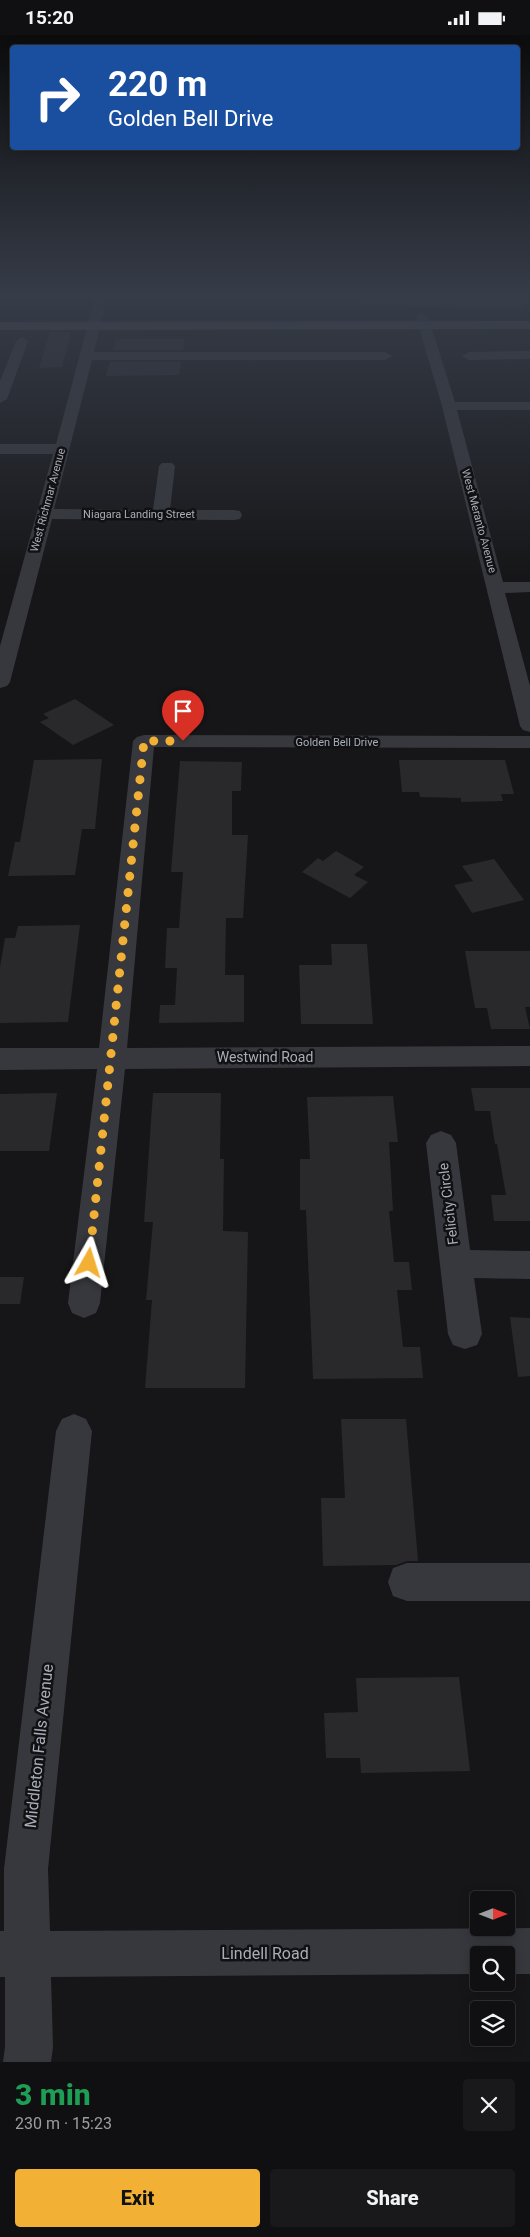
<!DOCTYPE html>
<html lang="en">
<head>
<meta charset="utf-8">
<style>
	:root { --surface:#101012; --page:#19191b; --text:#f1f3f6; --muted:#9c9d9f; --line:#303032; --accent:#f2b134 }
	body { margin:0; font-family:Roboto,sans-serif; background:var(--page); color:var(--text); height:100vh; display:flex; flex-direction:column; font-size:19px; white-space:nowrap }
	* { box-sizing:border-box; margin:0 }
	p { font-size:16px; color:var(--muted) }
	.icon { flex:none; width:28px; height:28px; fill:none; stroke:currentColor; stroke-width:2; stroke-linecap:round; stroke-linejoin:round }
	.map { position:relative; height:2027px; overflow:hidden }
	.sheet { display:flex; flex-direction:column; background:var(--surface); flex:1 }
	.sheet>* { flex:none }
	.banner { position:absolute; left:10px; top:10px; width:510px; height:105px; border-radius:5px; box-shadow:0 2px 12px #0003,0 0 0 1px var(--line); background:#1a4fa0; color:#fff; overflow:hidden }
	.needle { width:32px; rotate:90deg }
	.tools { position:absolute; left:470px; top:1856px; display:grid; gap:10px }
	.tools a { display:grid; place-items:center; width:45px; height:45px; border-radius:5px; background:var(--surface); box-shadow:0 2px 12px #0003,0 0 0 1px var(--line); font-size:25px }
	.pin { position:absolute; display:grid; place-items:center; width:42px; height:42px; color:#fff; margin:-51px -21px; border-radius:50% 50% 50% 0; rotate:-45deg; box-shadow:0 0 5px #0007 }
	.pin .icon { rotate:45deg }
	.me { position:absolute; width:55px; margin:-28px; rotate:6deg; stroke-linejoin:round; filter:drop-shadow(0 0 4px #0008) }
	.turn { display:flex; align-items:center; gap:18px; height:105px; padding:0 15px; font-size:22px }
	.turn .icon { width:65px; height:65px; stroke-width:2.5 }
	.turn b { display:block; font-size:35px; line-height:42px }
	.round { display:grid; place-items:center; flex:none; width:52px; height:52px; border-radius:5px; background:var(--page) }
	.overview { display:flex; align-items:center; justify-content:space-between; height:85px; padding:0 15px }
	h1 { font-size:30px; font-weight:800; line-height:38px; color:#1e9e55 }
	.cta { display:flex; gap:10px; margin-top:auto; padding:10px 15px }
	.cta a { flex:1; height:58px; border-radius:5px; background:var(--accent); color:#111; font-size:20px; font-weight:800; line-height:58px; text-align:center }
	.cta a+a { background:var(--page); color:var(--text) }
	.status { display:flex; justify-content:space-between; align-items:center; height:35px; padding:0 25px; background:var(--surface); direction:ltr }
	.status svg { height:14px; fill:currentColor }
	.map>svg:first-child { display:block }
</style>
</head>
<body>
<div class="status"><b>15:20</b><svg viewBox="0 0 49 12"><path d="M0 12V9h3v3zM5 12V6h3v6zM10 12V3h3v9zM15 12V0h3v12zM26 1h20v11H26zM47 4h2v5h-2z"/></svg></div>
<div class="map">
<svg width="530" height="2027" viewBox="0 0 530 2027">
	<rect width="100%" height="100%" fill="#161618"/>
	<g fill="#29292c">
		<polygon points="50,297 71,297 64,325 62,332 39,333"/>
		<polygon points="116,304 184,304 183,315 113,315"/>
		<polygon points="110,327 181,327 179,340 106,341"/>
		<polygon points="75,664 114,690 73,710 40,687 49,683 43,679"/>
		<polygon points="102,724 95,794 82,794 75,840 8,841 15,807 20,807 34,725"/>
		<polygon points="399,725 505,725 514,759 501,759 503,766 461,767 461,763 420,762 419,757 402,757"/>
		<polygon points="180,726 242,727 241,756 232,756 232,800 248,800 243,883 226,883 225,940 244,940 244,987 159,988 160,970 175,970 177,933 165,933 167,893 179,893 183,837 171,837"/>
		<polygon points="336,816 364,832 354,840 368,847 350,863 302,837 318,823 323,826"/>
		<polygon points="494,824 524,865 472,878 454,850 473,846 462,831"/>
		<polygon points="80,890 68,987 0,988 0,932 5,903 15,903 18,891"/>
		<polygon points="331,909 367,909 373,989 301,989 299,930 332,930"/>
		<polygon points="465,916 530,916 530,972 525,972 530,994 491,994 487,973 475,973"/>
		<polygon points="471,1053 530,1053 530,1186 494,1186 491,1160 506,1160 497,1109 495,1109 490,1076 475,1076"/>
		<polygon points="57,1058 49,1116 0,1116 0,1059"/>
		<polygon points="153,1058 221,1058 220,1124 224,1124 223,1196 248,1197 245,1353 145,1353 152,1265 146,1265 153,1187 144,1187"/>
		<polygon points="393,1061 398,1107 389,1107 393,1176 389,1176 394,1227 409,1227 412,1255 397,1255 403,1312 420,1312 423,1343 313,1344 306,1175 300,1175 300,1124 310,1124 307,1062"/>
		<polygon points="0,1242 24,1242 20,1269 0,1269"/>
		<polygon points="510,1282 530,1283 530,1341 518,1342"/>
		<polygon points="341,1384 406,1384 418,1526 407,1526 396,1530 323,1531 321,1463 345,1463"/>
		<polygon points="459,1642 470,1736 361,1738 360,1723 326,1723 324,1678 358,1677 356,1643"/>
	</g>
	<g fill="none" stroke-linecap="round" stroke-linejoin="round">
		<g fill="#37383d" fill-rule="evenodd">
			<polygon points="96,259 108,259 94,317 385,317 392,321 385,325 92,325 54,474 153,475 159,431 162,428 172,428 175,431 170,475 234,475 240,476 242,480 240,484 234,485 52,484 10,647 7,651 0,653 0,611 53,419 0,419 0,409 56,409"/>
			<polygon points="215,259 360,259 369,262 514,265 514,259 526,259 526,269 520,273 368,270 349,263 231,266"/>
			<polygon points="422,278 428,282 455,367 530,367 530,375 457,375 503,547 530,547 530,557 505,558 530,651 530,697 523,695 520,691 442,371 416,282"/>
			<polygon points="22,302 28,306 7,364 0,368 0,346 16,306"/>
			<polygon points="530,316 530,324 469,325 462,321 469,317"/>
			<polygon points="144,700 530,701 530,713 154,712 127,1013 530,1011 530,1031 125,1034 100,1268 96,1278 84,1283 72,1278 68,1268 97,1034 0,1035 0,1013 99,1013 133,706 137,702"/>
			<polygon points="441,1096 451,1100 456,1108 470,1215 530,1216 530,1244 474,1243 482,1299 477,1310 465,1314 453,1310 448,1299 426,1108 431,1100"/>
			<polygon points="74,1379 86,1384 92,1396 48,1834 50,1896 530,1893 530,1939 506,1939 506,1920 479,1920 479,1939 51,1942 53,2012 51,2027 3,2027 5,2012 5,1942 0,1942 0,1896 4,1896 4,1834 56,1396 62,1384"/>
			<polygon points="407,1528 530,1528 530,1566 407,1566 393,1561 388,1547 393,1533"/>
		</g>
		<polygon fill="#53555c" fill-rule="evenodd" points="530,286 530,294 0,295 0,287"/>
	</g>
	<linearGradient id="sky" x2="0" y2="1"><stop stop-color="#0c0c0d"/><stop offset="0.48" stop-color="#363c48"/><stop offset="1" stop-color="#363c48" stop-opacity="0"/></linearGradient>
	<rect width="530" height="543" fill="url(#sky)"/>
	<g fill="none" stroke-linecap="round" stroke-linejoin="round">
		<polyline stroke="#f2b134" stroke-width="9" stroke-dasharray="0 16.2" points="89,1228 144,706 183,706"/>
	</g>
	<g text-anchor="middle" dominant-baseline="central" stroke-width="5" stroke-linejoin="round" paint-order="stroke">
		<g font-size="11" fill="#a8adb8" stroke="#111113">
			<text transform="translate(48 465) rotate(-75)">West Richmar Avenue</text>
			<text x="139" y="479">Niagara Landing Street</text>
			<text transform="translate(479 486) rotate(75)">West Meranto Avenue</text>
			<text x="337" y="707">Golden Bell Drive</text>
		</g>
		<g font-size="14" fill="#a8adb8" stroke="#111113">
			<text x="265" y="1022">Westwind Road</text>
			<text transform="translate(448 1169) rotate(-97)">Felicity Circle</text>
		</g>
		<g font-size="16" fill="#a8adb8" stroke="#111113">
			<text transform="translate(39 1711) rotate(-84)">Middleton Falls Avenue</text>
			<text x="265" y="1918">Lindell Road</text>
		</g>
	</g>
</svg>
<div class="tools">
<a><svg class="needle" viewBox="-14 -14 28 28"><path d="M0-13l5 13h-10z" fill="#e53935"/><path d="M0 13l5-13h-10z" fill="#9c9d9f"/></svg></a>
<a><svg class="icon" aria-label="search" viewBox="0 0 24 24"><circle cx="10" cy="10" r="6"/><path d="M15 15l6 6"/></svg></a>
<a><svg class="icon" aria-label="layers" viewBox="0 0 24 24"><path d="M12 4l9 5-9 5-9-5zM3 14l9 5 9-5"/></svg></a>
</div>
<div class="pin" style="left:183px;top:706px;background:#d93025"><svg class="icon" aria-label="arrive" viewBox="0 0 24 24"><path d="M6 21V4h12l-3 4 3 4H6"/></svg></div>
<svg class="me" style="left:89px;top:1228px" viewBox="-20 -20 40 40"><path d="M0-17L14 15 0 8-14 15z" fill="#f2b134" stroke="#fff" stroke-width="4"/></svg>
<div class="banner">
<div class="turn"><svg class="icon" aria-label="right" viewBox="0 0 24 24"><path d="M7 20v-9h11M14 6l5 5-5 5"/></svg><div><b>220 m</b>Golden Bell Drive</div></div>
</div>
</div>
<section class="sheet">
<div class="overview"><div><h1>3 min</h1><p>230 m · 15:23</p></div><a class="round"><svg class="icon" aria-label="close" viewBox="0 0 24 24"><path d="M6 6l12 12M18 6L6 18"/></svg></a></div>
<div class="cta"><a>Exit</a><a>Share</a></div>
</section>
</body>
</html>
